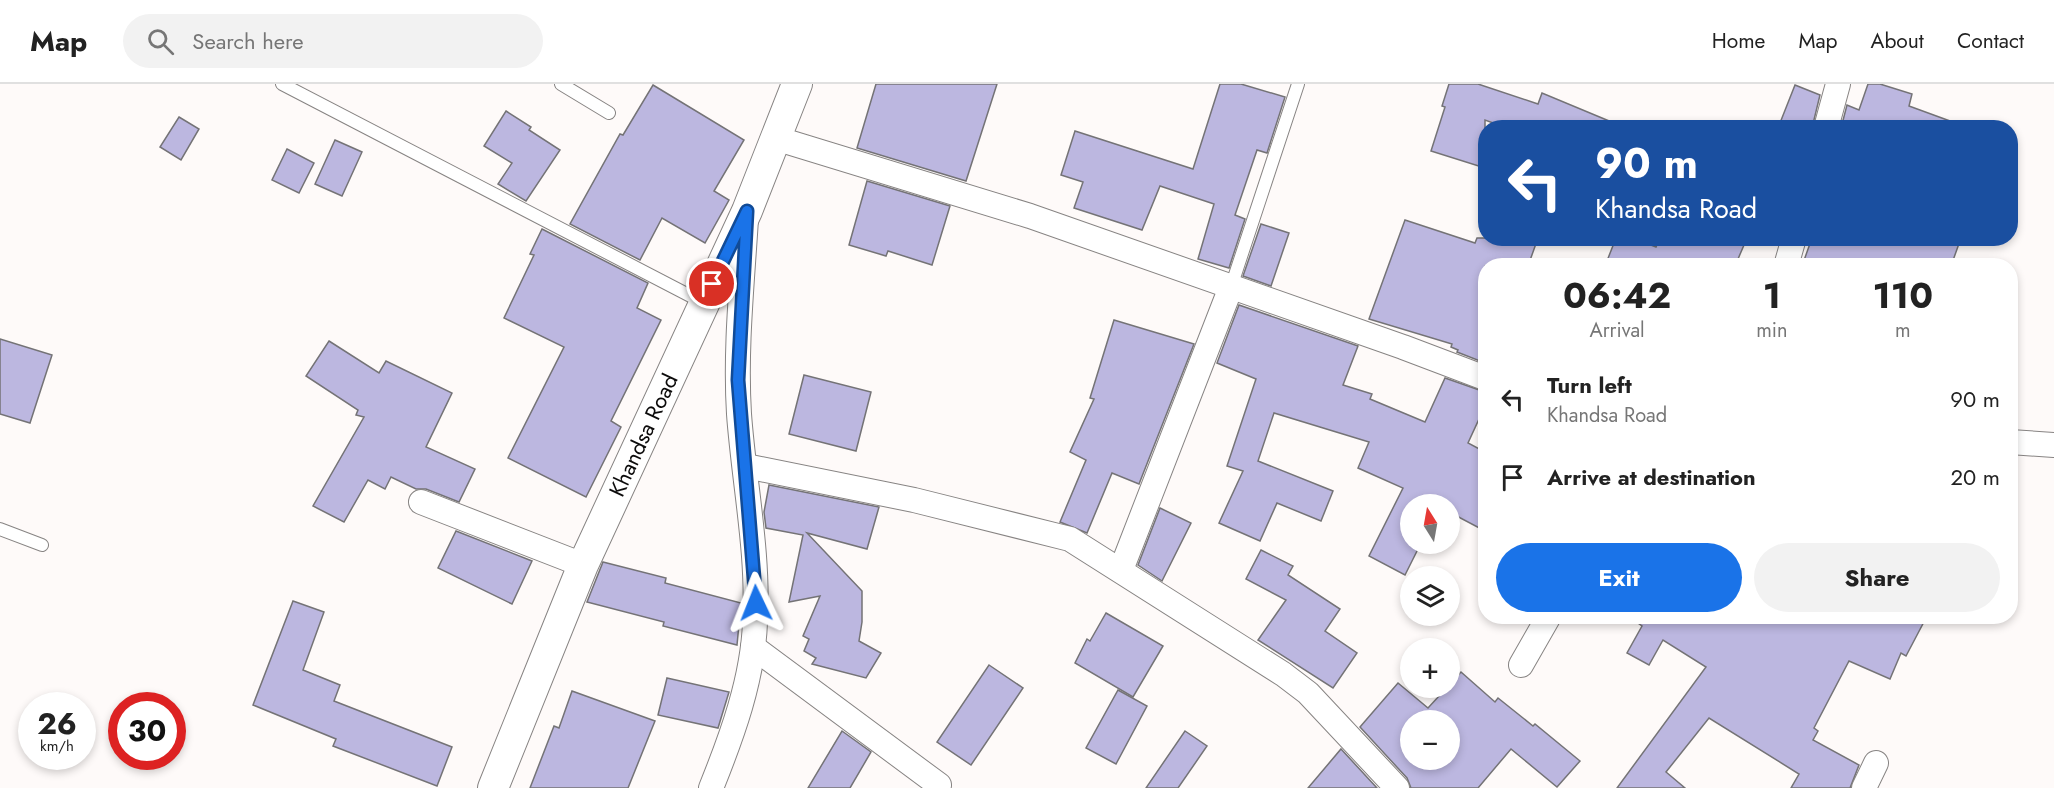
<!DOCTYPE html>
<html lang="en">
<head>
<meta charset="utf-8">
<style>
	:root { --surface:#fff; --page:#f2f2f2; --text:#222; --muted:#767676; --line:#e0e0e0; --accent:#1a73e8 }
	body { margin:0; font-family:Jost,sans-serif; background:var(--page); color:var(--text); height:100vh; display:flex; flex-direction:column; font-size:22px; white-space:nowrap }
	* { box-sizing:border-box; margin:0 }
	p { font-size:20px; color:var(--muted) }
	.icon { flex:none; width:33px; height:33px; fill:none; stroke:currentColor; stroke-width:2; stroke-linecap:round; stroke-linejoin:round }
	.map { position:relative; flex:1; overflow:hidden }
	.details { position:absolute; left:1478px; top:174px; width:540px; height:366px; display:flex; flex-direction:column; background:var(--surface); border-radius:24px; box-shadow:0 3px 9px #0003 }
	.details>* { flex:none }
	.top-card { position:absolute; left:1478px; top:36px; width:540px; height:126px; border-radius:24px; box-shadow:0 3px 9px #0003; background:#1a4fa0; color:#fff; overflow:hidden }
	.needle { width:39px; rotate:349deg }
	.buttons { position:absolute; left:1400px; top:410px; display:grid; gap:12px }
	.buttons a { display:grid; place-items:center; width:60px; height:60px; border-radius:50%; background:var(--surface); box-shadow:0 3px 9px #0003; font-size:30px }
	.speed { position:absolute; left:18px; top:608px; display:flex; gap:12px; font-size:30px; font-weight:700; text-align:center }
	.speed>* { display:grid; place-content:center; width:78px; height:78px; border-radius:50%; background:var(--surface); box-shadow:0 3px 9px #0003; line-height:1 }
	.speed small { font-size:15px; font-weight:400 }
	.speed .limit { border:9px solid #d22; background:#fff; color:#111 }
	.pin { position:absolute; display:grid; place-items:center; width:51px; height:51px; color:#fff; margin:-26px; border:3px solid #fff; border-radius:50%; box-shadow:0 2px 6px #0007 }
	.me { position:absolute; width:66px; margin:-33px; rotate:358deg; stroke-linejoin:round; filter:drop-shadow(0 0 4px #0008) }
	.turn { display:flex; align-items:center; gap:21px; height:126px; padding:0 18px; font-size:27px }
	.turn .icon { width:78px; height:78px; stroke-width:2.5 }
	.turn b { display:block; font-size:42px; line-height:51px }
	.eta { display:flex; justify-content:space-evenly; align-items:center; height:102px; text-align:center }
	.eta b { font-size:36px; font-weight:700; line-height:42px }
	.button { display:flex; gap:12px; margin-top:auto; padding:12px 18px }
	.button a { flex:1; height:69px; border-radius:36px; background:var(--accent); color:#fff; font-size:24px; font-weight:700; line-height:69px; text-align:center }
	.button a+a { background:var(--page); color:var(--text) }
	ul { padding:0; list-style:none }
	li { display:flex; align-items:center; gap:18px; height:78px; padding:0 18px }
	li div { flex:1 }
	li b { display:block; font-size:22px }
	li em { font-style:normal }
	header { display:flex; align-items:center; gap:36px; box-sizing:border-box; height:84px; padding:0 30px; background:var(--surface); border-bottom:2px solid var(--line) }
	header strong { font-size:28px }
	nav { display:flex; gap:33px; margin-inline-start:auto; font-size:21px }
	.search { width:420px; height:54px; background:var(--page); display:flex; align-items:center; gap:15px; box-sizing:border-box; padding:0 21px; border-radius:33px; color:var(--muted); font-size:22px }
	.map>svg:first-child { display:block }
</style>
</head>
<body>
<header>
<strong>Map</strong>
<div class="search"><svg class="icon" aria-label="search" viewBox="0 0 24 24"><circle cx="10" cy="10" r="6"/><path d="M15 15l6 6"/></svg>Search here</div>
<nav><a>Home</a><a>Map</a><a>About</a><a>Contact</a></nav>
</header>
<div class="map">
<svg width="2054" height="704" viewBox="0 0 2054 704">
	<rect width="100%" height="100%" fill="#fefaf9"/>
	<g fill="#bcb7e0" stroke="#747376" stroke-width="1.5" fill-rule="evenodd">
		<polygon points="876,0 997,0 966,97 857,64"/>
		<polygon points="1220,0 1241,0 1285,13 1267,69 1257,66 1235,131 1245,135 1229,184 1198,175 1214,120 1160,102 1142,146 1074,124 1083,98 1061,91 1075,47 1193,85"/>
		<polygon points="1449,0 1478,0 1538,20 1542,9 1626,44 1507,44 1485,36 1485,84 1431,67 1445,23 1442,22"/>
		<polygon points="1868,0 1880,0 1912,10 1909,22 1961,41 1960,44 1841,44 1847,21 1859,26"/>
		<polygon points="653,1 744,56 714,107 729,116 705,159 662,134 640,176 570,140 620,50 623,51"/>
		<polygon points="1795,1 1820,11 1812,44 1778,44"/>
		<polygon points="506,27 531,43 529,46 560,66 526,117 498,100 512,79 484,62"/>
		<polygon points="179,33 199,45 181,76 160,63"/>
		<polygon points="335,56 362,68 342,112 315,100"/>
		<polygon points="287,65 314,79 299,109 272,96"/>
		<polygon points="867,97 950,122 932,181 888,167 886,172 849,161"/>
		<polygon points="1405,136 1475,159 1477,154 1538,154 1528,182 1485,182 1485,279 1457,268 1458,266 1451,263 1452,260 1369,235"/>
		<polygon points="1261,140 1289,149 1271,202 1243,192"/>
		<polygon points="542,145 648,199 637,224 661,236 611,337 621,343 586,413 508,374 564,263 504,234 534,171 530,170"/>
		<polygon points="1616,154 1633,154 1656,163 1660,154 1747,154 1735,182 1605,182"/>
		<polygon points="1812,154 1961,154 1951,182 1802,182"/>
		<polygon points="1239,221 1358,262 1343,301 1372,310 1370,315 1425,338 1445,294 1485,308 1485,322 1468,359 1485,368 1485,447 1449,428 1449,420 1410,420 1410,459 1421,459 1405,491 1369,472 1403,404 1358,384 1369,358 1274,329 1258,377 1333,407 1321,437 1277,419 1260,457 1219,439 1243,387 1227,382 1256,295 1217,279"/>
		<polygon points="1114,236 1194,260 1139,400 1112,389 1087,449 1060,438 1086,376 1070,368 1094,315 1090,314"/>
		<polygon points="0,255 52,271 30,339 0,330"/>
		<polygon points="329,257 379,289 386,277 452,309 426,363 475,385 459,418 426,405 416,405 391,393 385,405 368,396 344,438 313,422 364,333 356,331 358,326 306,292"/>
		<polygon points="804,291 871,308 856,367 789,350"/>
		<polygon points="769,401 879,423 867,465 807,449 862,507 862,538 859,557 881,569 866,594 812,580 816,574 804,567 809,555 803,552 820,512 789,518 803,451 766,444 764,428"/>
		<polygon points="1160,424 1191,439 1162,497 1138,481"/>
		<polygon points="456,447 532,477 512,520 438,484"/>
		<polygon points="1261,466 1293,482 1288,491 1340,525 1325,547 1357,569 1333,604 1258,556 1286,516 1246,495"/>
		<polygon points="603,478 666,494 665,499 741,519 737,561 663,542 664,538 587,518"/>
		<polygon points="293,517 324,528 303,586 340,601 334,617 452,663 437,702 333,662 336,655 253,621"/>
		<polygon points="1106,529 1163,562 1133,613 1075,579 1087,555 1090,557"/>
		<polygon points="1628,532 1927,532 1906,572 1901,569 1890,595 1849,577 1814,644 1818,647 1813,656 1859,681 1850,704 1791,704 1799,690 1709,634 1666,688 1685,704 1617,704 1706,583 1663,556 1649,581 1627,569 1642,542"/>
		<polygon points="989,581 1023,604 971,681 937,658"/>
		<path d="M1461,588L1495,618L1498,614L1533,642L1535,640L1580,677L1557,703L1511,665L1478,704H1411L1407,694L1360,643L1398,599L1428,624ZM1410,636H1449V675H1410Z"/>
		<polygon points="667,594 729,608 718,644 658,631"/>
		<polygon points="1118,606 1147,622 1116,680 1086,664"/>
		<polygon points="572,607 655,637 628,704 530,704 554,642 559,644"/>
		<polygon points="842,647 871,668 850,704 808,704"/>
		<polygon points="1185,647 1207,662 1178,704 1146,704"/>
		<polygon points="1341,665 1377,704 1308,704"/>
	</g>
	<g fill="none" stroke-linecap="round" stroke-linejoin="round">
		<g stroke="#878483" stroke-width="14">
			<g id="service">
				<polyline points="282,0 704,219"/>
				<polyline points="561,0 609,29"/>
				<polyline points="1231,203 1298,0"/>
				<polyline points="0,445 42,461"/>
			</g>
		</g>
		<g stroke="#878483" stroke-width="26">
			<g id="minor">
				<polyline points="1826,44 1838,0"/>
				<polyline points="775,54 1030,132 1403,263 1485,294"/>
				<polyline points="1786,182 1794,154"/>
				<polyline points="2010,358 2054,361"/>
				<polyline points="746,382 914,416 1070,455 1283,590 1308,609 1397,704"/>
				<polyline points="421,418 583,481"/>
				<polyline points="1121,486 1231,203"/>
				<polyline points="753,563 939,701"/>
				<polyline points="1521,581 1549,532"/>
				<path d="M711,704C732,652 753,595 755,538C759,469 744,399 739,330C735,266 742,200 746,135"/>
				<polyline points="1864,704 1876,679"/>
			</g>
		</g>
		<g stroke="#878483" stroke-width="32">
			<polyline id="tertiary" points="493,704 583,481 747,127 797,0"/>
		</g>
		<use href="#service" stroke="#fff" stroke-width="12"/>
		<use href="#minor" stroke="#fff" stroke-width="24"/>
		<use href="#tertiary" stroke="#fff" stroke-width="30"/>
	</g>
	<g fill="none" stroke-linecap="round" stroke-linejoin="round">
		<g stroke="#114b97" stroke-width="15">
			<polyline id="route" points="712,200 747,127 738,296 756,519"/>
		</g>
		<use href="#route" stroke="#1a73e8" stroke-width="10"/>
	</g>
	<g text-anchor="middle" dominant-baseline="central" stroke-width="4.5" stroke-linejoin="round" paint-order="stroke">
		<g font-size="22" fill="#0c0b0b" stroke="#fff">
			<text transform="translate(643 351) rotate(-65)">Khandsa Road</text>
		</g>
	</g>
</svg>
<div class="buttons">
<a><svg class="needle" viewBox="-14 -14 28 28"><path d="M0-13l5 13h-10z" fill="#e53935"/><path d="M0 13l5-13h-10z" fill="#767676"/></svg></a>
<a><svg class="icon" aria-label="layers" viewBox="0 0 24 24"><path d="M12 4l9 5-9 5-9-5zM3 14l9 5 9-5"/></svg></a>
<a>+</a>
<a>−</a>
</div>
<div class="speed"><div>26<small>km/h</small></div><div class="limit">30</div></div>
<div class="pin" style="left:712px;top:200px;background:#d93025"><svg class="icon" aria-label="arrive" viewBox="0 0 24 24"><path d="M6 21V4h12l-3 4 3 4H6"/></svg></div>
<svg class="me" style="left:756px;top:519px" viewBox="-20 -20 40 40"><path d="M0-17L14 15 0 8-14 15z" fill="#1a73e8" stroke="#fff" stroke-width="4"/></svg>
<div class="top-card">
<div class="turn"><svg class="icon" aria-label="left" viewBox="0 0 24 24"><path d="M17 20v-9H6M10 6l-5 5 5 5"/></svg><div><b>90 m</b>Khandsa Road</div></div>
</div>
<section class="details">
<div class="eta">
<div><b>06:42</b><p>Arrival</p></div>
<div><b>1</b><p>min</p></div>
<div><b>110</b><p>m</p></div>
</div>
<ul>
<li><svg class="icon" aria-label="left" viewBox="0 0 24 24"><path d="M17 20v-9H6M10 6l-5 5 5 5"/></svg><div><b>Turn left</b><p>Khandsa Road</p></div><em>90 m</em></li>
<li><svg class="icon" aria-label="arrive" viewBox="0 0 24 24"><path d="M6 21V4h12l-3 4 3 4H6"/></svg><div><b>Arrive at destination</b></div><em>20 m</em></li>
</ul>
<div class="button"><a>Exit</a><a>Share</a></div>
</section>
</div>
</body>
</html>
